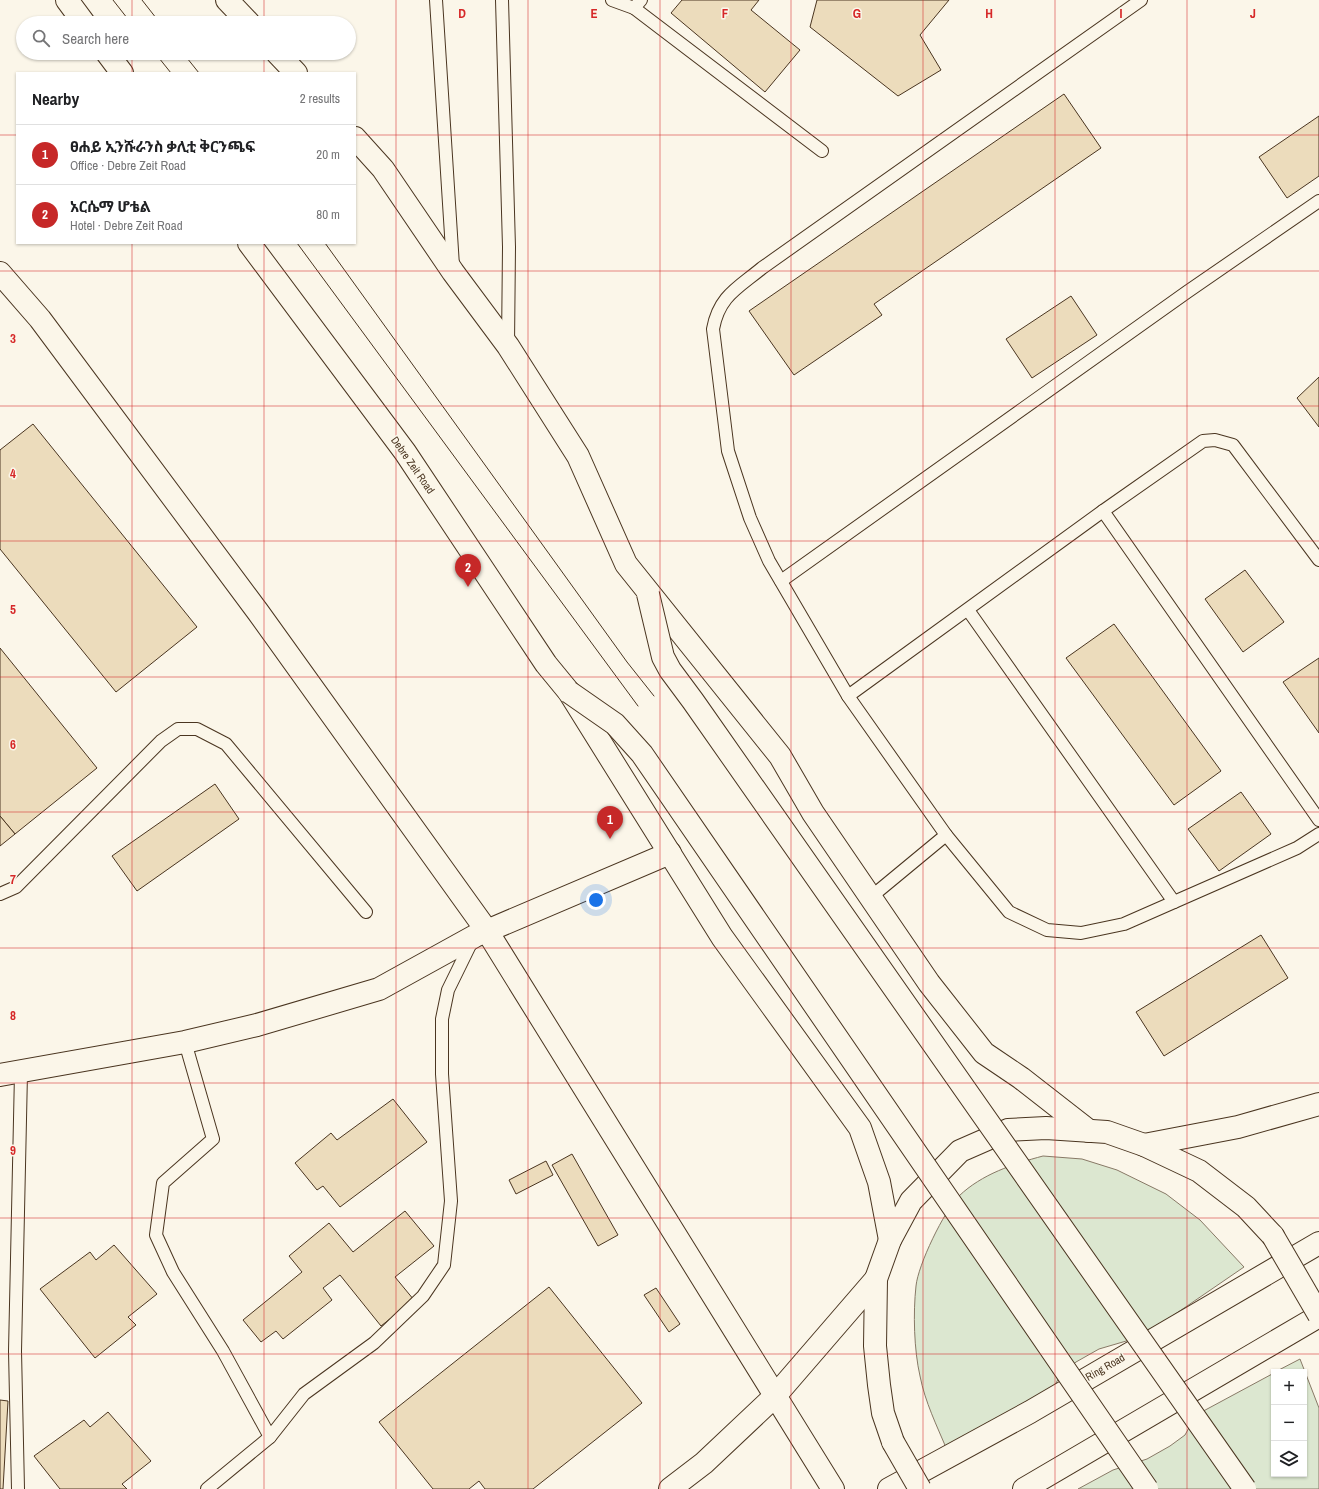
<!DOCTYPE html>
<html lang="en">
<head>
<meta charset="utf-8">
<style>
	:root { --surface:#fff; --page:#f2f2f2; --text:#202124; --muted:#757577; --line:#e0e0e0; --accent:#c62828 }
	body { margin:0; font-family:"Archivo Narrow","Noto Sans Ethiopic",sans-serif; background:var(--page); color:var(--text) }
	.controls { position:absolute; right:12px; bottom:12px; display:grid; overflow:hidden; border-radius:0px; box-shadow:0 1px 3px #0004 }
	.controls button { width:36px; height:36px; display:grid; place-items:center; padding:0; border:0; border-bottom:1px solid var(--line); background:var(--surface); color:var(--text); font:20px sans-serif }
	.you { position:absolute; left:596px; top:900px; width:14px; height:14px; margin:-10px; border:3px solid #fff; border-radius:50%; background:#1a73e8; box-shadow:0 0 0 6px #1a73e833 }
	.badge { display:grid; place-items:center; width:26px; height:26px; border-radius:50%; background:var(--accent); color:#fff; font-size:13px; font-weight:700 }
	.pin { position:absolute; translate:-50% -33px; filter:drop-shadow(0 1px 2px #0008) }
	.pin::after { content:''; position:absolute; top:21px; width:14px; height:12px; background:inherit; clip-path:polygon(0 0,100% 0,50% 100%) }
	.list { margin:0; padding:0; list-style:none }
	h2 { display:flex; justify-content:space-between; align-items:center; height:52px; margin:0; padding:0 16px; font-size:17px }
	h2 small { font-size:13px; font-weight:400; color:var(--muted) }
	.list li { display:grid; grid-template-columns:26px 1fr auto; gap:12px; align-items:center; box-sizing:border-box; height:60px; padding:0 16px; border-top:1px solid var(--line) }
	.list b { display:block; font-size:15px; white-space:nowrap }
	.list p { margin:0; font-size:13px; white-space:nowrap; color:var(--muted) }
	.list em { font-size:13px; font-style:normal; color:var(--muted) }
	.icon { flex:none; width:22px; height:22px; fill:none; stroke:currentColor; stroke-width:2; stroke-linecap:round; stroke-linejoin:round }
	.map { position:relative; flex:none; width:1319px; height:1489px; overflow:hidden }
	.search { position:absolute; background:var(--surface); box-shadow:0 1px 3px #0004; left:16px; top:16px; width:340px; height:44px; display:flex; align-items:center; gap:10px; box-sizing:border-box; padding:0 14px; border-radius:22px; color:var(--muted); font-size:15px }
	.panel { position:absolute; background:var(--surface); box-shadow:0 1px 3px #0004; left:16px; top:72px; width:340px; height:172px; border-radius:0px }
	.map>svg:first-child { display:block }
</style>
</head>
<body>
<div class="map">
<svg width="1319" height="1489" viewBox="0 0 1319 1489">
	<rect width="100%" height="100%" fill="#fbf6e9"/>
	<!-- green -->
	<g fill="#dce7d0" stroke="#887966">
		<path d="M1043 1156 1082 1159 1117 1170 1166 1194 1200 1220 1244 1267 1171 1317 1133 1339 1099 1349 1076 1362 1061 1374 1050 1394 947 1450C937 1426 925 1402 920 1376 914 1350 913 1313 916 1286 918 1265 944 1211 959 1196 982 1174 1013 1164 1043 1156Z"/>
		<path d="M1300 1359 1319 1408V1489H1078L1113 1470 1147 1459 1170 1446 1185 1435 1196 1415 1274 1373V1474H1304V1372H1275Z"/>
	</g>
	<!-- building -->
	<g fill="#ecdcbc" stroke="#4a3520">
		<path d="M682 0H759L751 10 800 50 765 92 671 13Z"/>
		<path d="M817 0H949L920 35 941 70 898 96 810 27Z"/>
		<path d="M1064 94 1101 148 874 304 882 315 794 375 749 311Z"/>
		<path d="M1319 116V176L1287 198 1259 157Z"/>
		<path d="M1071 296 1097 335 1032 378 1006 339Z"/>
		<path d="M1319 377V427L1297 398Z"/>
		<path d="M33 424 197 627 116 692 0 549V450Z"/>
		<path d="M1245 570 1284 622 1243 652 1205 599Z"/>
		<path d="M1114 624 1221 771 1174 805 1066 658Z"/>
		<path d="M0 648 97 768 15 834 0 816Z"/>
		<path d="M1319 658V733L1283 682Z"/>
		<path d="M215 784 239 819 137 891 112 856Z"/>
		<path d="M1241 792 1271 834 1219 871 1188 829Z"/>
		<path d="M0 816 15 834 0 846Z"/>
		<path d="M1261 935 1288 978 1164 1056 1136 1012Z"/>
		<path d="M393 1099 427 1142 340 1207 323 1186 317 1190 295 1163 331 1133 337 1140Z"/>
		<path d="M572 1154 618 1235 598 1246 552 1165Z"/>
		<path d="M546 1161 553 1175 516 1194 509 1180Z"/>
		<path d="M405 1211 434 1246 395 1277 414 1300 381 1326 340 1275 323 1288 332 1300 283 1339 276 1331 261 1342 243 1320 302 1272 289 1256 329 1223 353 1252Z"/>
		<path d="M114 1245 157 1294 128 1317 136 1325 95 1358 40 1289 90 1252 96 1260Z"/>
		<path d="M549 1287 642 1403 533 1489H485L479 1481 469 1489H433L379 1422Z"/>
		<path d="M656 1288 680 1324 669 1332 644 1295Z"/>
		<path d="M0 1400 8 1401 3 1489H0Z"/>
		<path d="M108 1412 151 1461 122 1484 127 1489H60L34 1456 84 1420 90 1427Z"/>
	</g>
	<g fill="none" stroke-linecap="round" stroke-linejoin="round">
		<defs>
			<g id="service">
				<path d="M436 0 453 266"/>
				<path d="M502 0 509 247 508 345"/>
				<path d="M612 0 634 8 641 0"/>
				<path d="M634 8 822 151"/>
				<path d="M1103 511 1319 820"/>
				<path d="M781 581 1187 292 1319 201"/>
				<path d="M968 610 1174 902"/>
				<path d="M848 696 1103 511 1203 441 1215 440 1233 445 1319 560"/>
				<path d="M946 835 1009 912 1047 930 1081 933 1124 924 1297 848 1319 834"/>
				<path d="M0 894 16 887 161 741 178 729H197L226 744 366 912"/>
				<path d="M871 897 946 835 848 696 769 561 750 518 728 451 713 329C719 296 738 288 762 268L1141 0"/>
				<path d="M185 1042 213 1139 163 1183 156 1235 173 1272 223 1351 270 1437"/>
				<path d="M18 1489 15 1351 21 1073"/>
				<path d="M207 1489 270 1437 304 1394 374 1343 423 1296 444 1265 451 1201 442 1074V1019L448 990 473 939"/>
			</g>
			<g id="minor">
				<path d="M0 273 40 319 258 612 487 931 833 1489"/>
				<path d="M0 1075 185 1042 257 1025 379 989 475 936 670 853"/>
			</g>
			<g id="primary">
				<path d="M67 0 84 23"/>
				<path d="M227 0 249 23"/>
				<path d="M107 53 122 73"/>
				<path d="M277 53 296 73"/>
				<path d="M355 138 383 169 453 272 508 346 578 456 626 564 780 756 813 813 929 983 984 1053 1021 1078 1089 1131"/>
				<path d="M249 243 405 452 546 664 569 692 722 937 860 1128 879 1182 890 1240"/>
				<path d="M893 1442 883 1413 879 1385 875 1346 876 1279 890 1240 911 1201 960 1151 1008 1130 1046 1128 1107 1132 1144 1145 1199 1171 1246 1207 1273 1236"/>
			</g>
			<g id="trunk">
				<path d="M1144 1145 1238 1127 1319 1104"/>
				<path d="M670 1489 704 1463 775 1396 876 1279"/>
				<path d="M889 1489 1030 1412 1319 1243"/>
				<path d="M1024 1489 1319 1316"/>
			</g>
		</defs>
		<!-- service casing -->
		<use href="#service" stroke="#4a3520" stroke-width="14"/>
		<!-- minor casing -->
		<use href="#minor" stroke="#4a3520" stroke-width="24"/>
		<!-- primary casing -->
		<use href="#primary" stroke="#4a3520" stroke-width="24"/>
		<!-- trunk casing -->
		<use href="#trunk" stroke="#4a3520" stroke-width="24"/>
		<!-- service -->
		<use href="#service" stroke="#fbf6e9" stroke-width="12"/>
		<!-- minor -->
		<use href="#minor" stroke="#fbf6e9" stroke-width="22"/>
		<!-- primary -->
		<use href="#primary" stroke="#fbf6e9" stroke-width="22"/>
		<!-- trunk -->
		<use href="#trunk" stroke="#fbf6e9" stroke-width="22"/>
		<!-- tram -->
		<g stroke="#4a3520" stroke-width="1">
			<path d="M113 0 131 23"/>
			<path d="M142 0 160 23"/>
			<path d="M155 53 171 73"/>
			<path d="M183 53 199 73"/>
			<path d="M297 243 638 706"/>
			<path d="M325 243 627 662 654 696"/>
		</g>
		<defs>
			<g id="primary-bridge">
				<path d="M648 594 663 657 670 670 693 701 1245 1489"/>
				<path d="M569 692 615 724 642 754 1147 1489"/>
				<path d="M1273 1236 1319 1315"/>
				<path d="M893 1442 920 1489"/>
			</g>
		</defs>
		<!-- primary-bridge casing -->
		<use href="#primary-bridge" stroke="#4a3520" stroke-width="24" stroke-linecap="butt"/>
		<!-- primary-bridge -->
		<use href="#primary-bridge" stroke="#fbf6e9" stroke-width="22"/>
	</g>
	<!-- grid -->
	<path fill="none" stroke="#d62828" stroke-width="1" stroke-opacity="0.55" d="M132 0V23M264 0V23M396 0V1489M528 0V1489M660 0V1489M791 0V1489M923 0V1489M1055 0V1489M1187 0V1489M132 53V73M264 53V73M0 135H17M355 135H1319M132 243V1489M264 243V1489M0 271H1319M0 406H1319M0 541H1319M0 677H1319M0 812H1319M0 948H1319M0 1083H1319M0 1218H1319M0 1354H1319"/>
	<g text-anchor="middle" stroke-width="3" stroke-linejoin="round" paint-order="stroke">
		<!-- street labels -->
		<g font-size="11" fill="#4a3520" stroke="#fbf6e9">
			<text transform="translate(413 465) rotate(55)" y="4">Debre Zeit Road</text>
			<text transform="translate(1105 1367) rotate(-30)" y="4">Ring Road</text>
		</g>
	</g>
	<g font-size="13" text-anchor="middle" font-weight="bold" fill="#d62828" stroke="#fbf6e9" stroke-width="3" stroke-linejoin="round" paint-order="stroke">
		<text x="462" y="18">D</text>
		<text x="594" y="18">E</text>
		<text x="725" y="18">F</text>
		<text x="857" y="18">G</text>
		<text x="989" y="18">H</text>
		<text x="1121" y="18">I</text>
		<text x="1253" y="18">J</text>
		<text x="13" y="343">3</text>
		<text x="13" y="478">4</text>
		<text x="13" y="614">5</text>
		<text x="13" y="749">6</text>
		<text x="13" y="884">7</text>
		<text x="13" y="1020">8</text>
		<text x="13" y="1155">9</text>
	</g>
</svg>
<div class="controls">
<button>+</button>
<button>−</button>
<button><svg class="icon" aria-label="layers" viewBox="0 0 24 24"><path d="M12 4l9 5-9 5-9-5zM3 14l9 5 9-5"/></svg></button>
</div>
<div class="you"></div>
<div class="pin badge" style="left:610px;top:839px">1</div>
<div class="pin badge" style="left:468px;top:587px">2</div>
<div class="search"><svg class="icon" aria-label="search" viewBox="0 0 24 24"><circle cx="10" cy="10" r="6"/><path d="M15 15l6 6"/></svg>Search here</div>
<section class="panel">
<h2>Nearby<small>2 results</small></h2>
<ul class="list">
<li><span class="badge">1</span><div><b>ፀሐይ ኢንሹራንስ ቃሊቲ ቅርንጫፍ</b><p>Office · Debre Zeit Road</p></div><em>20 m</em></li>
<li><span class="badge">2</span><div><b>አርሴማ ሆቴል</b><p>Hotel · Debre Zeit Road</p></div><em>80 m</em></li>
</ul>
</section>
</div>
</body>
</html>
